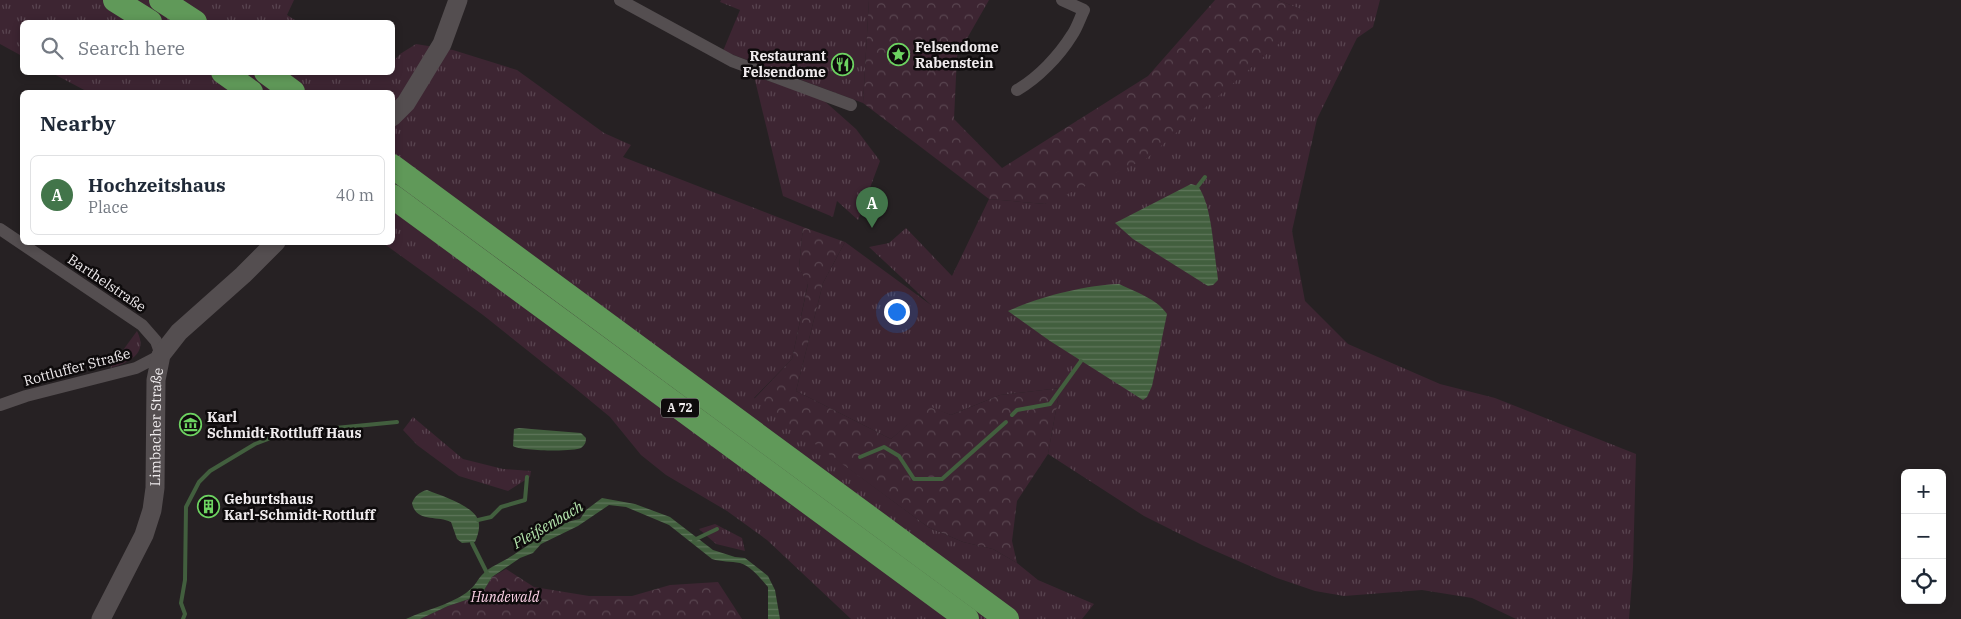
<!DOCTYPE html>
<html lang="en">
<head>
<meta charset="utf-8">
<style>
	:root { --surface:#fff; --page:#f6f6f7; --text:#1f2937; --muted:#747a83; --line:#e0e1e3; --accent:#42754a }
	body { margin:0; font-family:"IBM Plex Serif",serif; background:var(--page); color:var(--text) }
	.controls { position:absolute; right:15px; bottom:15px; display:grid; overflow:hidden; border-radius:8px; box-shadow:0 2px 8px #0003 }
	.controls button { width:45px; height:45px; display:grid; place-items:center; padding:0; border:0; border-bottom:1px solid var(--line); background:var(--surface); color:var(--text); font:25px sans-serif }
	.you { position:absolute; left:896px; top:311px; width:18px; height:18px; margin:-12px; border:4px solid #fff; border-radius:50%; background:#1a73e8; box-shadow:0 0 0 8px #1a73e833 }
	.badge { display:grid; place-items:center; width:32px; height:32px; border-radius:50%; background:var(--accent); color:#fff; font-size:16px; font-weight:700 }
	.pin { position:absolute; translate:-50% -41px; filter:drop-shadow(0 1px 2px #0008) }
	.pin::after { content:''; position:absolute; top:26px; width:18px; height:15px; background:inherit; clip-path:polygon(0 0,100% 0,50% 100%) }
	.list { margin:0; padding:0; list-style:none }
	h2 { display:flex; justify-content:space-between; align-items:center; height:65px; margin:0; padding:0 20px; font-size:21px }
	h2 small { font-size:16px; font-weight:400; color:var(--muted) }
	.list li { display:grid; grid-template-columns:32px 1fr auto; gap:15px; align-items:center; box-sizing:border-box; height:80px; margin:0 10px 10px; padding:0 10px; border:1px solid var(--line); border-radius:8px }
	.list b { display:block; font-size:19px; white-space:nowrap }
	.list p { margin:0; font-size:16px; white-space:nowrap; color:var(--muted) }
	.list em { font-size:16px; font-style:normal; color:var(--muted) }
	.icon { flex:none; width:28px; height:28px; fill:none; stroke:currentColor; stroke-width:2; stroke-linecap:round; stroke-linejoin:round }
	.map { position:relative; flex:none; width:1961px; height:619px; overflow:hidden }
	.search { position:absolute; background:var(--surface); box-shadow:0 2px 8px #0003; left:20px; top:20px; width:375px; height:55px; display:flex; align-items:center; gap:12px; box-sizing:border-box; padding:0 18px; border-radius:8px; color:var(--muted); font-size:19px }
	.panel { position:absolute; background:var(--surface); box-shadow:0 2px 8px #0003; left:20px; top:90px; width:375px; height:155px; border-radius:8px }
	.map>svg:first-child { display:block }
</style>
</head>
<body>
<div class="map">
<svg width="1961" height="619" viewBox="0 0 1961 619">
	<defs>
		<pattern id="grass-tufts" width="24" height="20" patternUnits="userSpaceOnUse" patternTransform="scale(1.25)"><rect width="24" height="20" fill="#3d2532"/><path d="M3 7l-1-3M5 7V3M7 7l1-3M15 17l-1-3M17 17v-4M19 17l1-3" fill="none" stroke="#594550"/></pattern>
		<pattern id="forest-crowns" width="20" height="18" patternUnits="userSpaceOnUse" patternTransform="scale(1.25)"><rect width="20" height="18" fill="#3d2532"/><path d="M2 6a3 3 0 1 1 6 0M12 15a3 3 0 1 1 6 0" fill="none" stroke="#594550"/></pattern>
		<pattern id="water-rules" width="6" height="5" patternUnits="userSpaceOnUse" patternTransform="scale(1.25)"><rect width="6" height="5" fill="#425f3e"/><path d="M0 2.5h6" fill="none" stroke="#5e765a"/></pattern>
	</defs>
	<rect width="100%" height="100%" fill="#262123"/>
	<!-- grass -->
	<g fill="url(#grass-tufts)">
		<path d="M0 0H294L287 15 298 22H22V56L0 44Z"/>
		<path d="M721 0H869L863 103 723 51 740 10 720 2Z"/>
		<path d="M1278 0H1380L1373 27 1357 38 1317 119 1292 231 1305 301 1348 344 1440 384 1495 398 1636 454 1633 567 1629 619H1516L1472 598 1422 590 1344 596 1315 591 1277 578 1204 546 1144 516 1048 454 1060 388 1000 395 951 415 929 407 891 439 796 391 823 283 845 242 931 305 869 247 889 243 906 228 952 276 989 199 1045 204 1312 14Z"/>
		<path d="M416 44 453 50 517 70 604 133 631 145 623 157 803 227 799 268 808 283 792 359 754 398 928 527 963 542 993 549 1017 563 1038 580 1094 604 1082 619H851L767 540 727 511 666 475 641 455 610 417 581 393 483 315 383 243 392 242V92H88L52 73 392 72 393 62 400 54Z"/>
		<path d="M754 76 821 98 856 129 880 161 858 220 837 201 833 217 783 196Z"/>
		<path d="M137 331C149 354 128 363 110 368Z"/>
		<path d="M413 417 463 459 503 469 531 471 530 477 508 491 459 476 417 445 403 430Z"/>
		<path d="M715 524 742 538 745 551 716 544 699 529Z"/>
	</g>
	<!-- forest -->
	<g fill="url(#forest-crowns)">
		<path d="M869 0H989L957 56 954 119 1002 168 1148 76 1215 0H1278L1313 14 1146 159 1045 204 989 199 863 103Z"/>
		<path d="M803 227 845 242 823 283 796 391 891 439 929 406 951 415 1000 395 1060 388 1048 454 1017 501 1012 541 1017 563 993 549 963 542 928 527 754 399 792 359 808 284 799 268Z"/>
		<path d="M506 569 534 587 589 596H632L670 585 718 582 742 619H420L448 606 481 595 492 577Z"/>
	</g>
	<!-- water -->
	<g fill="url(#water-rules)">
		<path d="M1191 184 1198 186C1212 206 1213 246 1217 271L1218 280 1213 285 1208 286 1133 239 1115 223Z"/>
		<path d="M1119 284C1136 292 1157 299 1167 314L1152 386 1147 397 1143 400 1050 341 1008 311C1038 297 1086 285 1119 284Z"/>
		<path d="M519 428 581 433 586 438C586 442 585 445 581 448 574 452 519 451 513 446L514 429Z"/>
		<path d="M427 490C442 496 466 503 476 516 482 524 478 535 475 542L462 543 457 539 451 522C437 515 416 523 412 503 415 496 419 492 427 490Z"/>
		<path d="M602 498 635 504 670 517 713 550 735 557 745 558 768 576 775 590 780 619H768V587C761 579 751 566 740 563 731 561 721 562 712 559L669 525 626 507 609 505 578 526 541 544 533 553 520 558 492 577 481 595 448 606 420 619H406C425 610 449 605 466 593 477 585 477 579 484 573 488 568 504 561 510 557 532 544 554 523 580 519L586 510Z"/>
	</g>
	<g fill="none" stroke-linecap="round" stroke-linejoin="round">
		<!-- stream -->
		<g stroke="#425f3e" stroke-width="4">
			<path d="M1198 186 1205 177"/>
			<path d="M1012 415 1017 410 1050 404 1081 361"/>
			<path d="M860 457 884 447 899 456 914 479H942L1006 422"/>
			<path d="M478 520 491 517 501 507 525 500 527 477"/>
			<path d="M694 540 717 529"/>
			<path d="M472 543 488 575"/>
			<path d="M183 619 185 614 181 603 185 580 186 507 199 482 210 471 255 444 284 433 397 422"/>
		</g>
		<!-- street -->
		<g stroke="#544e50" stroke-width="12">
			<path d="M620 0 732 61 851 105"/>
			<path d="M1017 90C1038 78 1059 56 1072 35 1077 28 1080 18 1084 10L1062 0"/>
			<path d="M0 229 142 325 156 341 161 355 136 368 26 396 0 405"/>
		</g>
		<!-- secondary -->
		<g stroke="#544e50" stroke-width="19">
			<path d="M392 117 406 103 442 44 458 0"/>
			<path id="s1" d="M101 619 144 535 152 510 155 488 156 380 161 355 179 332 243 275 276 242"/>
		</g>
		<!-- highway -->
		<g stroke="#609959" stroke-width="24">
			<path d="M115 0 150 22"/>
			<path d="M161 0 195 22"/>
			<path d="M223 72 251 92"/>
			<path d="M266 72 293 92"/>
			<path d="M392 166 1007 619"/>
			<path d="M392 196 967 619"/>
		</g>
	</g>
	<!-- icons -->
	<defs>
		<symbol id="sight-ring" viewBox="-11 -11 22 22"><circle r="9.5" fill="#0e0b0c" stroke="#6dd361" stroke-width="1.5"/><path d="M0-6L1.8-2.2L6-1.7L2.9 1.2L3.7 5.4L0 3.3L-3.7 5.4L-2.9 1.2L-6-1.7L-1.8-2.2Z" fill="#6dd361"/></symbol>
		<symbol id="restaurant-ring" viewBox="-11 -11 22 22"><circle r="9.5" fill="#0e0b0c" stroke="#6dd361" stroke-width="1.5"/><path d="M-5-6h1v4h1v-4h1v4h1v-4h1v5L-1.5 .5V6h-2V.5L-5-1ZM5-6V6H3V1.5H1.5Q1.5-4 5-6Z" fill="#6dd361"/></symbol>
		<symbol id="museum-ring" viewBox="-11 -11 22 22"><circle r="9.5" fill="#0e0b0c" stroke="#6dd361" stroke-width="1.5"/><path d="M0-6L6-3V-2H-6V-3ZM-5-1h2V3h-2ZM-1-1h2V3h-2ZM3-1h2V3H3ZM-6 4H6V6H-6Z" fill="#6dd361"/></symbol>
		<symbol id="building-ring" viewBox="-11 -11 22 22"><circle r="9.5" fill="#0e0b0c" stroke="#6dd361" stroke-width="1.5"/><path d="M-4-6H4V6H1V3H-1V6H-4ZM-2.5-4.3h1.7v1.8h-1.7ZM.8-4.3h1.7v1.8H.8ZM-2.5-1h1.7V.8h-1.7ZM.8-1h1.7V.8H.8Z" fill="#6dd361"/></symbol>
	</defs>
	<g fill-rule="evenodd">
		<use href="#sight-ring" x="886" y="42" width="25" height="25"/>
		<use href="#restaurant-ring" x="830" y="52" width="25" height="25"/>
		<use href="#museum-ring" x="178" y="412" width="25" height="25"/>
		<use href="#building-ring" x="196" y="494" width="25" height="25"/>
	</g>
	<g text-anchor="middle" stroke-width="5" stroke-linejoin="round" paint-order="stroke">
		<!-- shield labels -->
		<rect fill="#0e0b0c" stroke="#aca8aa" stroke-width="1" x="661" y="398.5" width="38" height="19" rx="4"/>
		<g font-size="12" font-weight="bold" fill="#efebed">
			<text x="680" y="412">A 72</text>
		</g>
		<!-- poi labels -->
		<g font-size="14" font-weight="bold" fill="#efebed" stroke="#0e0b0c" text-anchor="start">
			<text x="915" y="52">Felsendome<tspan x="915" dy="16">Rabenstein</tspan></text>
			<text x="826" y="61" text-anchor="end">Restaurant<tspan x="826" dy="16">Felsendome</tspan></text>
			<text x="207" y="422">Karl<tspan x="207" dy="16">Schmidt-Rottluff Haus</tspan></text>
			<text x="224" y="504">Geburtshaus<tspan x="224" dy="16">Karl-Schmidt-Rottluff</tspan></text>
		</g>
		<!-- street labels -->
		<g font-size="14" fill="#efebed" stroke="#0e0b0c">
			<text transform="translate(107 283) rotate(34)" y="5">Barthelstraße</text>
			<text transform="translate(77 367) rotate(-15)" y="5">Rottluffer Straße</text>
			<text dy="5" stroke="none"><textPath href="#s1" startOffset="204">Limbacher Straße</textPath></text>
		</g>
		<!-- park labels -->
		<g font-size="14" font-style="italic" fill="#fcd1e6" stroke="#0e0b0c">
			<text x="505" y="602">Hundewald</text>
		</g>
		<!-- water labels -->
		<g font-size="15" font-style="italic" fill="#b6e8af" stroke="#0e0b0c">
			<text transform="translate(548 525) rotate(-30)" y="5">Pleißenbach</text>
		</g>
	</g>
</svg>
<div class="controls">
<button>+</button>
<button>−</button>
<button><svg class="icon" aria-label="locate" viewBox="0 0 24 24"><circle cx="12" cy="12" r="6"/><path d="M12 2v4M12 18v4M2 12h4M18 12h4"/></svg></button>
</div>
<div class="you"></div>
<div class="pin badge" style="left:872px;top:228px">A</div>
<div class="search"><svg class="icon" aria-label="search" viewBox="0 0 24 24"><circle cx="10" cy="10" r="6"/><path d="M15 15l6 6"/></svg>Search here</div>
<section class="panel">
<h2>Nearby<small></small></h2>
<ul class="list">
<li><span class="badge">A</span><div><b>Hochzeitshaus</b><p>Place</p></div><em>40 m</em></li>
</ul>
</section>
</div>
</body>
</html>
